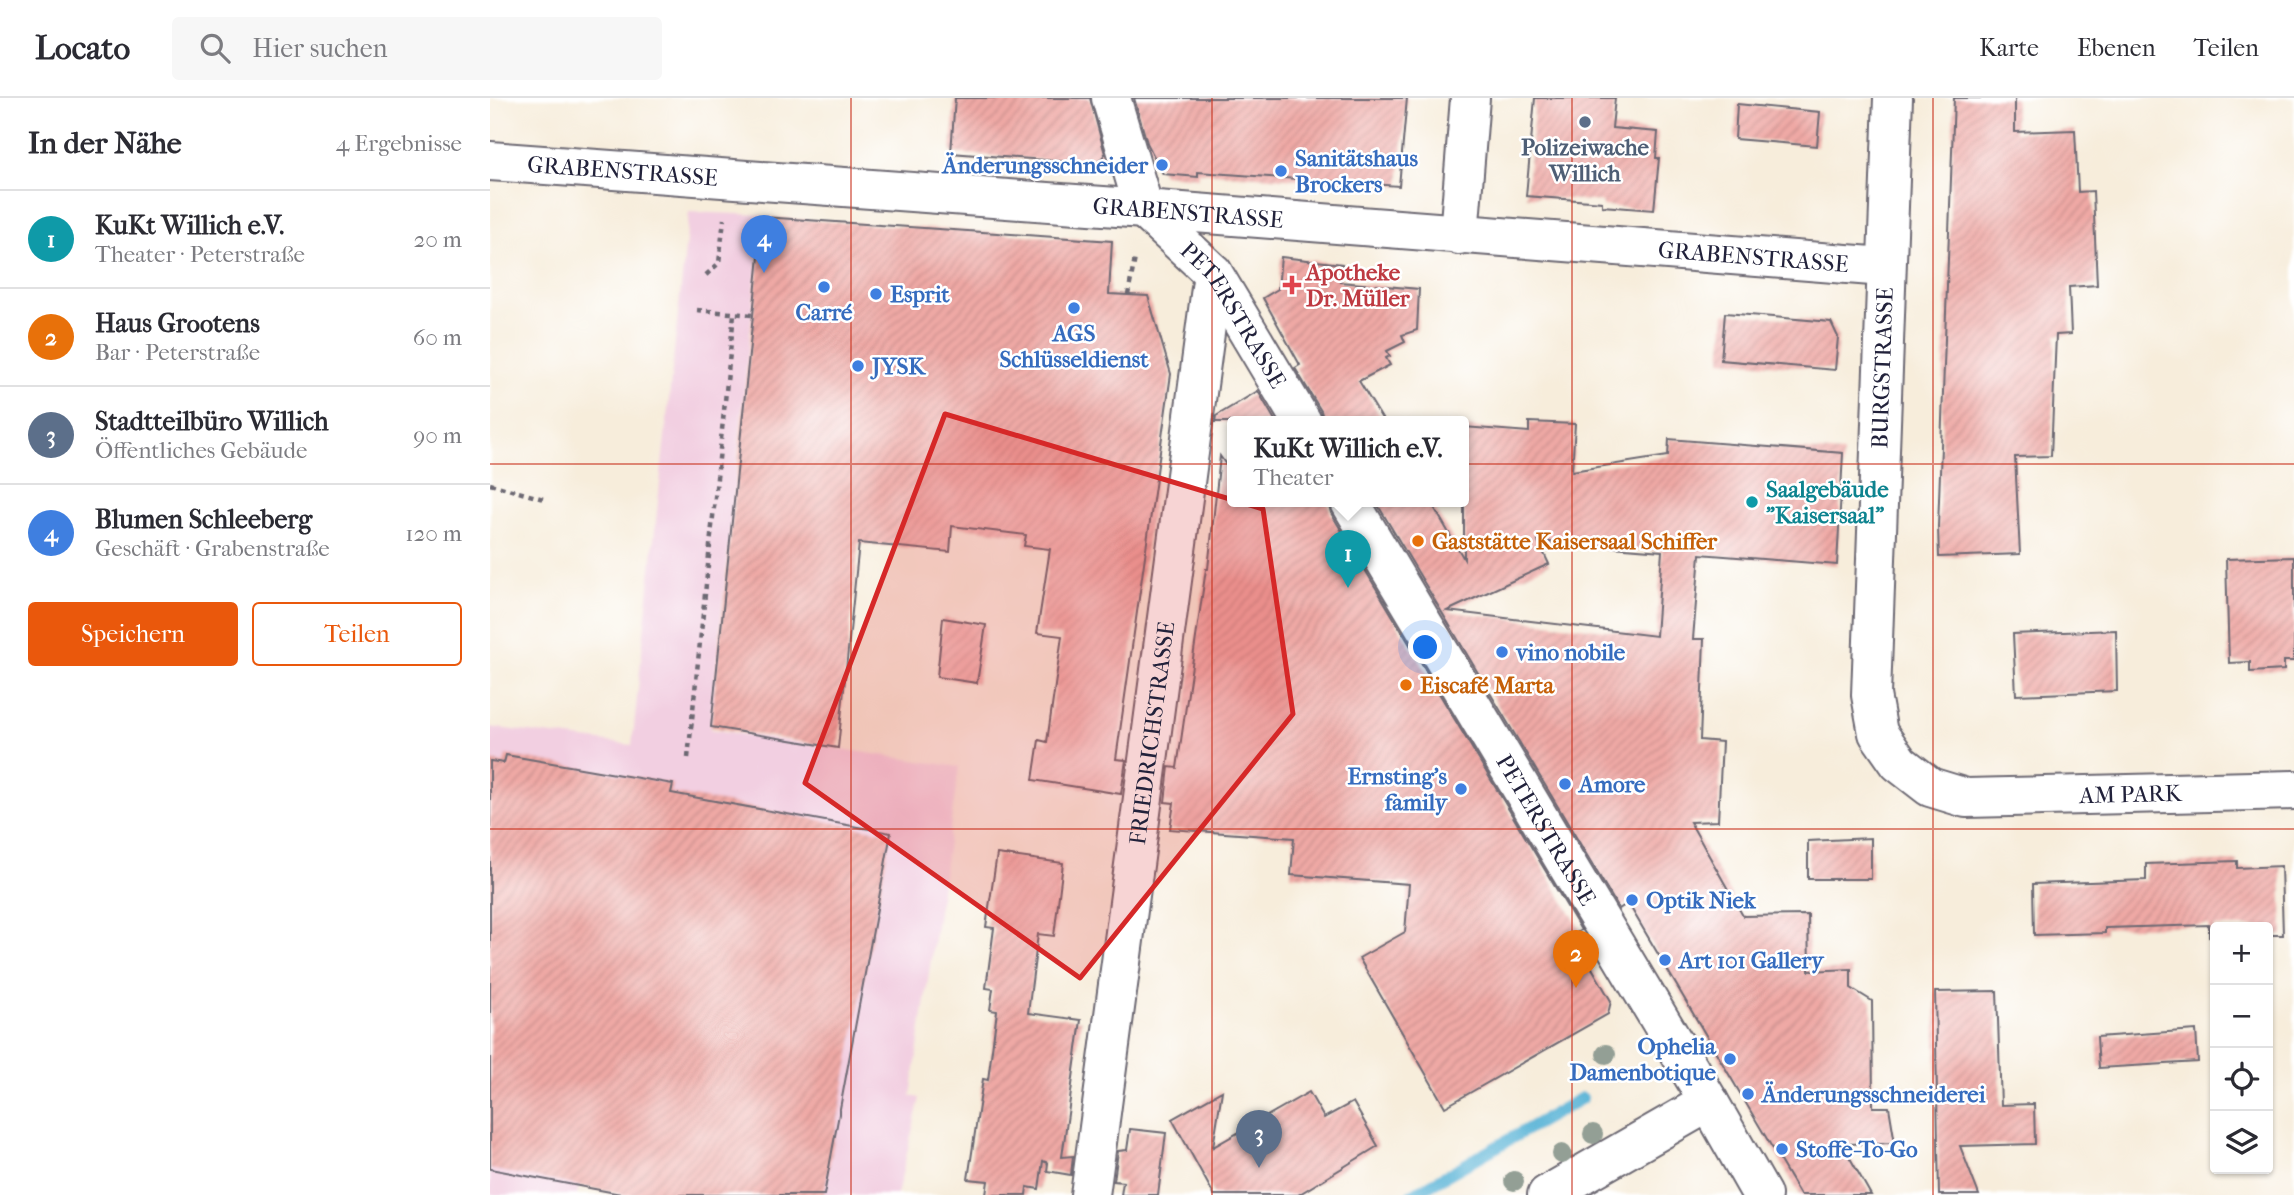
<!DOCTYPE html>
<html lang="de">
<head>
<meta charset="utf-8">
<style>
	:root { --surface:#fff; --page:#f7f7f7; --text:#2b2b33; --muted:#7c7c81; --line:#e1e1e2; --accent:#ea580c }
	body { margin:0; font-family:"IM FELL French Canon",serif; background:var(--page); color:var(--text) }
	.controls { position:absolute; right:21px; bottom:21px; display:grid; overflow:hidden; border-radius:7px; box-shadow:0 2px 5px #0004 }
	.controls button { width:63px; height:63px; display:grid; place-items:center; padding:0; border:0; border-bottom:2px solid var(--line); background:var(--surface); color:var(--text); font:35px sans-serif }
	.you { position:absolute; left:936px; top:550px; width:24px; height:24px; margin:-18px; border:5px solid #fff; border-radius:50%; background:#1a73e8; box-shadow:0 0 0 10px #1a73e833 }
	.badge { display:grid; place-items:center; width:46px; height:46px; border-radius:50%; background:var(--accent); color:#fff; font-size:23px; font-weight:700 }
	.pin { position:absolute; translate:-50% -58px; filter:drop-shadow(0 2px 4px #0008) }
	.pin::after { content:''; position:absolute; top:37px; width:24px; height:21px; background:inherit; clip-path:polygon(0 0,100% 0,50% 100%) }
	.popup { position:absolute; left:737px; top:318px; width:242px; height:91px; box-sizing:border-box; display:grid; place-content:center; border-radius:7px; background:var(--surface); filter:drop-shadow(0 2px 5px #0005); font-size:23px; white-space:nowrap; color:var(--muted) }
	.popup b { font-size:26px; color:var(--text) }
	.popup::after { content:''; position:absolute; left:50%; top:100%; margin-left:-14px; border:14px solid transparent; border-top-color:var(--surface) }
	.list { margin:0; padding:0; list-style:none }
	h2 { display:flex; justify-content:space-between; align-items:center; height:91px; margin:0; padding:0 28px; font-size:30px }
	h2 small { font-size:23px; font-weight:400; color:var(--muted) }
	.list li { display:grid; grid-template-columns:46px 1fr auto; gap:21px; align-items:center; box-sizing:border-box; height:98px; padding:0 28px; border-top:2px solid var(--line) }
	.list b { display:block; font-size:26px; white-space:nowrap }
	.list p { margin:0; font-size:23px; white-space:nowrap; color:var(--muted) }
	.list em { font-size:23px; font-style:normal; color:var(--muted) }
	.actions { display:flex; gap:14px; padding:21px 28px }
	.actions a { flex:1; padding:16px 0; border:2px solid var(--accent); border-radius:7px; text-align:center; font-size:24px; color:var(--accent) }
	.actions .main { background:var(--accent); color:#fff }
	.icon { flex:none; width:38px; height:38px; fill:none; stroke:currentColor; stroke-width:2; stroke-linecap:round; stroke-linejoin:round }
	.map { position:relative; flex:none; width:1804px; height:1097px; overflow:hidden }
	header { display:flex; align-items:center; gap:42px; box-sizing:border-box; height:98px; padding:0 35px; background:var(--surface); border-bottom:2px solid var(--line) }
	header strong { font-size:33px }
	nav { display:flex; gap:38px; margin-inline-start:auto; font-size:24px }
	.search { width:490px; height:63px; background:var(--page); display:flex; align-items:center; gap:18px; box-sizing:border-box; padding:0 24px; border-radius:7px; color:var(--muted); font-size:26px }
	main { display:flex }
	aside { flex:1; background:var(--surface) }
	.map>svg:first-child { display:block }
</style>
</head>
<body>
<header>
<strong>Locato</strong>
<div class="search"><svg class="icon" aria-label="search" viewBox="0 0 24 24"><circle cx="10" cy="10" r="6"/><path d="M15 15l6 6"/></svg>Hier suchen</div>
<nav><a>Karte</a><a>Ebenen</a><a>Teilen</a></nav>
</header>
<main>
<aside>
<h2>In der Nähe<small>4 Ergebnisse</small></h2>
<ul class="list">
<li><span class="badge" style="background:#0f9aa8">1</span><div><b>KuKt Willich e.V.</b><p>Theater · Peterstraße</p></div><em>20 m</em></li>
<li><span class="badge" style="background:#e8710a">2</span><div><b>Haus Grootens</b><p>Bar · Peterstraße</p></div><em>60 m</em></li>
<li><span class="badge" style="background:#5c6f8a">3</span><div><b>Stadtteilbüro Willich</b><p>Öffentliches Gebäude</p></div><em>90 m</em></li>
<li><span class="badge" style="background:#3f7fe0">4</span><div><b>Blumen Schleeberg</b><p>Geschäft · Grabenstraße</p></div><em>120 m</em></li>
</ul>
<div class="actions"><a class="main">Speichern</a><a>Teilen</a></div>
</aside>
<div class="map">
<svg width="1804" height="1097" viewBox="0 0 1804 1097">
	<defs>
		<pattern id="building-hatch" width="6" height="6" patternUnits="userSpaceOnUse" patternTransform="scale(1.75)"><rect width="6" height="6" fill="#efa9a5"/><path d="M-1 1l2-2M0 6l6-6M5 7l2-2" fill="none" stroke="#cd918f"/></pattern>
	</defs>
	<rect width="100%" height="100%" fill="#fff"/>
	<filter id="ink" filterUnits="userSpaceOnUse"><feTurbulence type="fractalNoise" baseFrequency=".0143" numOctaves="2"/><feDisplacementMap in="SourceGraphic" scale="14" xChannelSelector="R" yChannelSelector="G"/><feConvolveMatrix kernelMatrix="1 2 1 2 8 2 1 2 1" color-interpolation-filters="sRGB"/></filter>
	<filter id="wash" filterUnits="userSpaceOnUse"><feTurbulence type="fractalNoise" baseFrequency=".00686" numOctaves="4" result="noise"/><feDisplacementMap in="SourceGraphic" scale="28" xChannelSelector="R" yChannelSelector="G"/><feGaussianBlur stdDeviation="1.57" result="paint"/><feColorMatrix in="noise" values="0 0 0 0 0 0 0 0 0 0 0 0 0 0 0 0 0 1.4 0 .05"/><feComposite in="paint" operator="in"/></filter>
	<g filter="url(#wash)">
		<rect width="100%" height="100%" fill="#f7eddb"/>
		<!-- built -->
		<path fill="#f2cfe1" d="M199 114 272 117 220 631 469 669 421 998 430 1000 407 1097H135L89 1088 87 1097H0V629L142 647Z"/>
		<g fill="none" stroke-linecap="round" stroke-linejoin="round">
			<!-- stream -->
			<path stroke="#58b3d6" stroke-width="12" d="M922 1097 1092 1000"/>
		</g>
		<g id="blocks">
			<!-- building -->
			<g fill="url(#building-hatch)" fill-rule="evenodd">
				<path d="M465 0H600L615 56 607 66 461 55Z"/>
				<path d="M644 0H917L909 88 708 74V79L673 76 657 45Z"/>
				<path d="M1045 0H1125L1122 30 1168 34 1166 60H1169L1164 112 1112 108V104L1036 98Z"/>
				<path d="M1464 0H1525V34L1585 32 1588 94 1603 93 1607 187 1579 189 1581 236 1566 237 1561 358 1525 359 1530 456 1449 459 1448 429Z"/>
				<path d="M1247 6 1330 14 1327 48 1245 41Z"/>
				<path d="M273 119 622 143 619 196 658 198 681 276 626 661 636 662 631 696 543 682 549 642 557 644 572 538 547 535 560 451 534 448 536 437 462 428 460 454 369 445 348 650 221 629Z"/>
				<path d="M791 159 852 166 850 184 929 191 927 232 912 237 915 244 897 253 900 258 896 260 900 267 869 283 894 324H834L831 313 805 270 810 267 773 200 788 191Z"/>
				<path d="M1235 215 1341 224 1348 239 1345 272 1231 262Z"/>
				<path d="M768 293 786 324H725L726 318Z"/>
				<path d="M1039 324 1085 326 1082 373 1178 358 1179 341 1353 355 1347 467 1210 456 1203 541H1214L1210 642 1232 644 1228 723 1200 724 1253 818 1318 817 1319 873 1361 871V890L1382 903 1383 1009H1399L1405 1045 1352 1046 1381 1097H1310L1138 805 1129 811 886 404H941L974 461V329L1039 334ZM1048 443 1172 453 1166 538 957 513 1059 466Z"/>
				<path d="M730 358 743 377V404H838L841 415 1091 832 1083 837 1121 903 1118 916 955 1009 869 860 915 834 919 786 801 777 804 740 680 731 684 705 675 704 679 669 687 670 716 471H718Z"/>
				<path d="M1804 459V563H1794V572L1760 574V564L1739 565 1736 461Z"/>
				<path d="M453 520 496 527 487 585 447 579Z"/>
				<path d="M1626 532 1627 593 1526 597 1523 536Z"/>
				<path d="M16 657 183 686 181 695 401 735 334 1097H136L0 1071V663L14 665Z"/>
				<path d="M1381 740V781H1318V743Z"/>
				<path d="M507 756 573 765 564 838 548 836 538 915 591 922 572 1059 583 1058 581 1077 557 1073 558 1065 553 1063 549 1091 537 1089 536 1097H496L498 1083 478 1081 493 981 498 982 507 913 500 912 503 891 496 890 504 830 496 829Z"/>
				<path d="M1747 763V770L1791 768 1793 837H1778V829H1725V838L1719 839V827L1615 830V835L1544 837 1543 786 1656 782V766Z"/>
				<path d="M1507 893 1511 1007 1544 1006 1545 1046 1470 1048 1489 1097H1449L1445 894Z"/>
				<path d="M1706 932 1708 964 1609 970 1607 939Z"/>
				<path d="M732 993 723 1049 819 994 834 1020 863 1004 888 1048 808 1097H724L682 1021Z"/>
				<path d="M640 1031 676 1035 668 1097H631L633 1084 624 1083 628 1053 637 1052Z"/>
			</g>
		</g>
	</g>
	<g filter="url(#ink)">
		<use href="#blocks" fill-opacity="0" stroke="#6d6973" stroke-width="2"/>
		<g fill="none" stroke-linecap="round" stroke-linejoin="round">
			<defs>
				<g id="street">
					<path id="s1" d="M621 0 654 111 723 175 812 324"/>
					<path id="s2" d="M1403 0 1381 597 1388 635 1409 665 1440 689 1476 700 1804 692"/>
					<path id="s3" d="M0 63 654 111 1395 169"/>
					<path d="M969 137 980 0"/>
					<path id="s4" d="M860 404 1219 1004 1272 1097"/>
					<path id="s5" d="M600 1097 723 175"/>
					<path d="M1057 1097 1219 1004"/>
				</g>
			</defs>
			<!-- street casing -->
			<use href="#street" stroke="#6d6973" stroke-width="42"/>
			<!-- path -->
			<g stroke="#6d6973" stroke-width="4.5" stroke-dasharray="5 5" stroke-linecap="butt">
				<path d="M216 177 229 165 234 121"/>
				<path d="M638 197 645 160"/>
				<path d="M207 212 263 217"/>
				<path d="M0 386 57 402"/>
				<path d="M198 660 244 216"/>
			</g>
			<!-- street -->
			<use href="#street" stroke="#fff" stroke-width="38"/>
		</g>
		<!-- trees -->
		<g fill="#939f95">
			<circle cx="1116" cy="956" r="10"/>
			<circle cx="1103" cy="1036" r="10"/>
			<circle cx="1072" cy="1056" r="10"/>
			<circle cx="1024" cy="1083" r="10"/>
		</g>
	</g>
	<!-- marked area -->
	<path fill="#d62828" fill-opacity="0.2" stroke="#d62828" stroke-width="5" stroke-linejoin="round" d="M455 316 773 411 803 616 590 880 315 685Z"/>
	<!-- grid -->
	<path fill="none" stroke="#c8321e" stroke-width="2" stroke-opacity="0.55" d="M361 0V1097M722 0V1097M1082 0V1097M1443 0V1097M0 366H1804M0 731H1804"/>
	<!-- markers -->
	<circle fill="#5c6f8a" stroke="#fff" stroke-width="2.5" cx="1095" cy="24" r="7"/>
	<g fill="#3f7fe0" stroke="#fff" stroke-width="2.5">
		<circle cx="672" cy="67" r="7"/>
		<circle cx="791" cy="73" r="7"/>
		<circle cx="334" cy="189" r="7"/>
		<circle cx="386" cy="196" r="7"/>
		<circle cx="584" cy="210" r="7"/>
		<circle cx="368" cy="268" r="7"/>
		<circle cx="1012" cy="554" r="7"/>
		<circle cx="1075" cy="686" r="7"/>
		<circle cx="971" cy="691" r="7"/>
		<circle cx="1142" cy="802" r="7"/>
		<circle cx="1175" cy="862" r="7"/>
		<circle cx="1240" cy="961" r="7"/>
		<circle cx="1258" cy="996" r="7"/>
		<circle cx="1292" cy="1051" r="7"/>
	</g>
	<path fill="#e0444e" stroke="#fff" stroke-width="2.5" d="M798.5 176.5h7v7h7v7h-7v7h-7v-7h-7v-7h7z"/>
	<circle fill="#0f9aa8" stroke="#fff" stroke-width="2.5" cx="1262" cy="404" r="7"/>
	<g fill="#e8710a" stroke="#fff" stroke-width="2.5">
		<circle cx="928" cy="443" r="7"/>
		<circle cx="916" cy="587" r="7"/>
	</g>
	<g text-anchor="middle" stroke-width="5" stroke-linejoin="round" paint-order="stroke">
		<!-- service labels -->
		<g font-size="23" font-weight="bold" fill="#4e5e75" stroke="#fff">
			<text x="1095" y="57">Polizeiwache<tspan x="1095" dy="26">Willich</tspan></text>
		</g>
		<!-- shop labels -->
		<g font-size="23" font-weight="bold" fill="#366cbe" stroke="#fff" text-anchor="start">
			<text x="805" y="68">Sanitätshaus<tspan x="805" dy="26">Brockers</tspan></text>
			<text x="658" y="75" text-anchor="end">Änderungsschneider</text>
			<text x="400" y="204">Esprit</text>
			<text x="334" y="222" text-anchor="middle">Carré</text>
			<text x="584" y="243" text-anchor="middle">AGS<tspan x="584" dy="26">Schlüsseldienst</tspan></text>
			<text x="382" y="276">JYSK</text>
			<text x="1026" y="562">vino nobile</text>
			<text x="957" y="686" text-anchor="end">Ernsting's<tspan x="957" dy="26">family</tspan></text>
			<text x="1089" y="694">Amore</text>
			<text x="1156" y="810">Optik Niek</text>
			<text x="1189" y="870">Art 101 Gallery</text>
			<text x="1226" y="956" text-anchor="end">Ophelia<tspan x="1226" dy="26">Damenbotique</tspan></text>
			<text x="1272" y="1004">Änderungsschneiderei</text>
			<text x="1306" y="1059">Stoffe-To-Go</text>
		</g>
		<!-- street labels -->
		<g font-size="23" fill="#22223b" stroke="#fff">
			<text dy="8" stroke="none"><textPath href="#s3" startOffset="133">GRABENSTRASSE</textPath></text>
			<text dy="8" stroke="none"><textPath href="#s3" startOffset="700">GRABENSTRASSE</textPath></text>
			<text dy="8" stroke="none"><textPath href="#s3" startOffset="1267">GRABENSTRASSE</textPath></text>
			<text dy="8" stroke="none"><textPath href="#s1" startOffset="256">PETERSTRASSE</textPath></text>
			<text transform="translate(1392 270) rotate(-88)" y="8">BURGSTRASSE</text>
			<text dy="8" stroke="none"><textPath href="#s5" startOffset="466">FRIEDRICHSTRASSE</textPath></text>
			<text dy="8" stroke="none"><textPath href="#s2" startOffset="914">AM PARK</textPath></text>
			<text dy="8" stroke="none"><textPath href="#s4" startOffset="382">PETERSTRASSE</textPath></text>
		</g>
		<!-- health labels -->
		<g font-size="23" font-weight="bold" fill="#be3a42" stroke="#fff" text-anchor="start">
			<text x="816" y="182">Apotheke<tspan x="816" dy="26">Dr. Müller</tspan></text>
		</g>
		<!-- culture labels -->
		<g font-size="23" font-weight="bold" fill="#0d838f" stroke="#fff" text-anchor="start">
			<text x="1276" y="399">Saalgebäude<tspan x="1276" dy="26">"Kaisersaal"</tspan></text>
		</g>
		<!-- food labels -->
		<g font-size="23" font-weight="bold" fill="#c56008" stroke="#fff" text-anchor="start">
			<text x="942" y="451">Gaststätte Kaisersaal Schiffer</text>
			<text x="930" y="595">Eiscafé Marta</text>
		</g>
	</g>
</svg>
<div class="controls">
<button>+</button>
<button>−</button>
<button><svg class="icon" aria-label="locate" viewBox="0 0 24 24"><circle cx="12" cy="12" r="6"/><path d="M12 2v4M12 18v4M2 12h4M18 12h4"/></svg></button>
<button><svg class="icon" aria-label="layers" viewBox="0 0 24 24"><path d="M12 4l9 5-9 5-9-5zM3 14l9 5 9-5"/></svg></button>
</div>
<div class="you"></div>
<div class="pin badge" style="left:858px;top:490px;background:#0f9aa8">1</div>
<div class="popup"><b>KuKt Willich e.V.</b>Theater</div>
<div class="pin badge" style="left:1086px;top:890px;background:#e8710a">2</div>
<div class="pin badge" style="left:769px;top:1070px;background:#5c6f8a">3</div>
<div class="pin badge" style="left:274px;top:175px;background:#3f7fe0">4</div>
</div>
</main>
</body>
</html>
